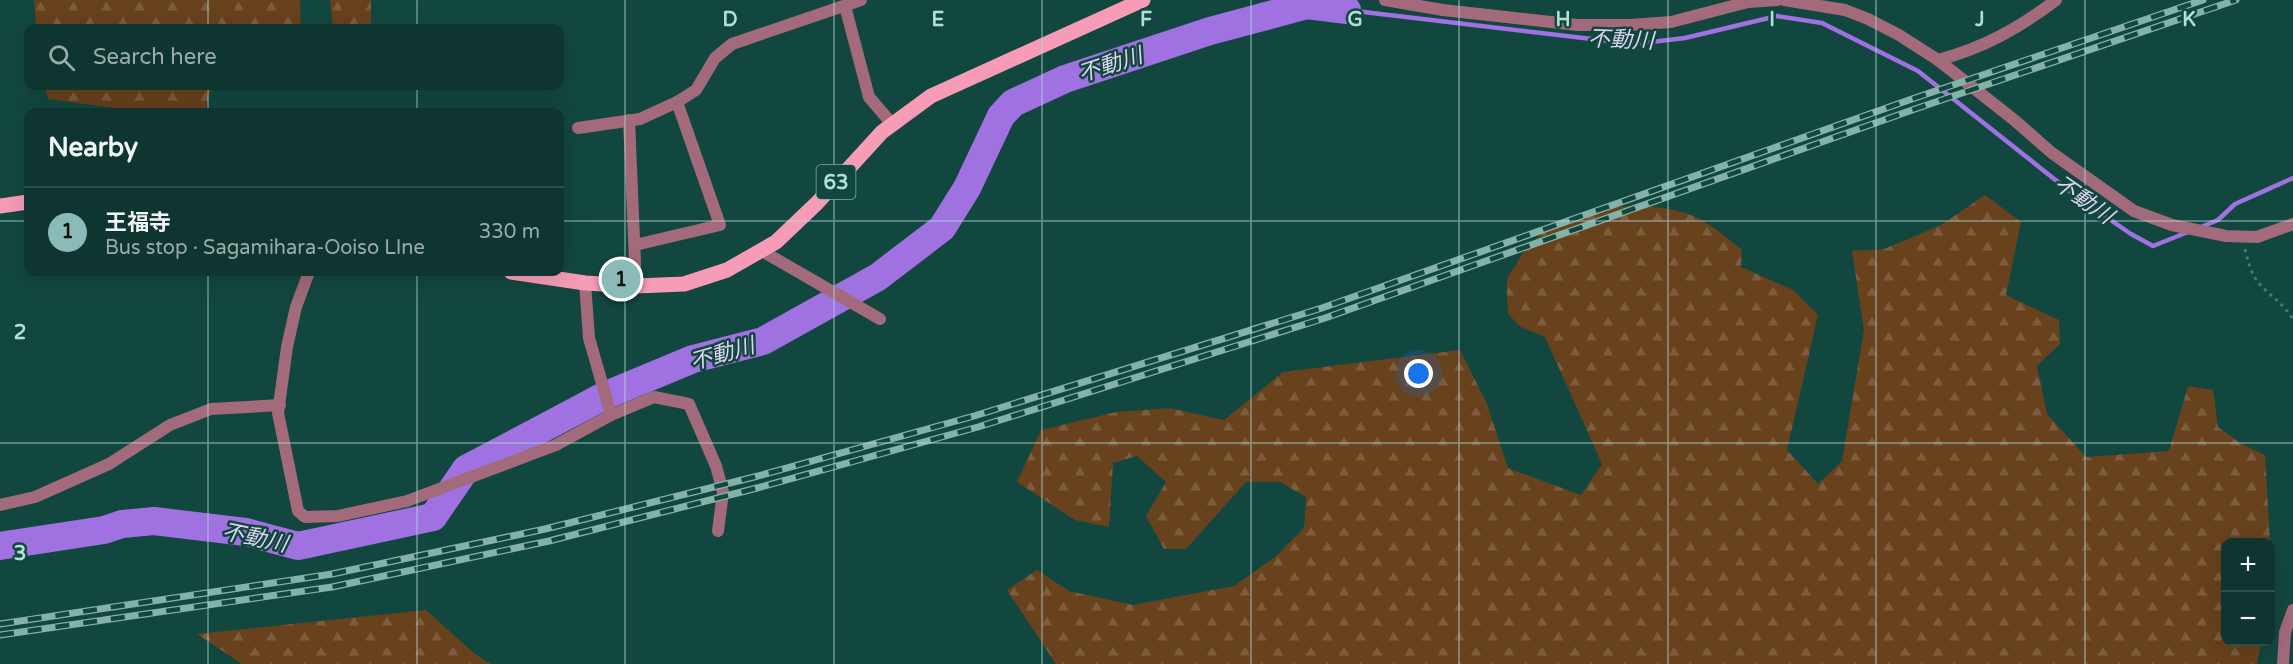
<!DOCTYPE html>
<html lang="en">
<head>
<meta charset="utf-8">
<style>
	:root { --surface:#0e352f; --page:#1c403b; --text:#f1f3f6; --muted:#9babaa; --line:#2e504b; --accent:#8bbbb9 }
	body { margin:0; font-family:"Varela Round","Noto Sans JP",sans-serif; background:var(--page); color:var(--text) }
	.controls { position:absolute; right:18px; bottom:18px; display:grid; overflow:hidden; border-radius:12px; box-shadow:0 6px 24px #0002 }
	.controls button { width:54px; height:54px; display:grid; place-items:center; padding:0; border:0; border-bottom:2px solid var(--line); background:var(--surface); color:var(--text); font:30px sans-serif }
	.you { position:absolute; left:1419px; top:374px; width:21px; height:21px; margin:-15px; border:4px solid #fff; border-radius:50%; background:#1a73e8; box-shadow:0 0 0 9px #1a73e833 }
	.badge { display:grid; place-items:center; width:39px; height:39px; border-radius:50%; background:var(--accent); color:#111; font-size:20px; font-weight:700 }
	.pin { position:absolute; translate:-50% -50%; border:3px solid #fff; box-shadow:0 2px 6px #0006 }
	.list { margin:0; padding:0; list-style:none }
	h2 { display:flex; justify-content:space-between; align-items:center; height:78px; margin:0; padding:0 24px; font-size:26px }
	h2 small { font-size:20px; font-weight:400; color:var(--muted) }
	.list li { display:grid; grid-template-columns:39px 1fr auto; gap:18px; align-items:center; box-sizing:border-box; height:90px; padding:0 24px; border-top:2px solid var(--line) }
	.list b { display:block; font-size:22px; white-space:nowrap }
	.list p { margin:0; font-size:20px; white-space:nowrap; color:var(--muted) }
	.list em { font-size:20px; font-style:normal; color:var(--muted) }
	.icon { flex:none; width:33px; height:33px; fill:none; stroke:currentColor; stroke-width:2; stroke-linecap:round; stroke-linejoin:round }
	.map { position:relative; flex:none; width:2293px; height:664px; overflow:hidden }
	.search { position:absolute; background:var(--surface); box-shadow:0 6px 24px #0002; left:24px; top:24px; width:540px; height:66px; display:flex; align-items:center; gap:15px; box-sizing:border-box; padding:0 21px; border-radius:12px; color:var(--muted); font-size:22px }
	.panel { position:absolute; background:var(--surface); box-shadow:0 6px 24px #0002; left:24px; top:108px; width:540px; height:168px; border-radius:12px }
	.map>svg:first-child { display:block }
</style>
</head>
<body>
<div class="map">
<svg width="2293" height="664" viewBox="0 0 2293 664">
	<defs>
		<pattern id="forest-firs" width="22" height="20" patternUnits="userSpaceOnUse" patternTransform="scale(1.5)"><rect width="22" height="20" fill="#68411d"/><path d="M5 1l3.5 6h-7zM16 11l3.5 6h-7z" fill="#7b5c3d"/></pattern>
	</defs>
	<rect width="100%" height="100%" fill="#12473f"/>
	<!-- forest -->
	<g fill="url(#forest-firs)">
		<path d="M34 0H300L301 28H36Z"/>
		<path d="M330 0H371V28H333Z"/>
		<path d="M45 86H212L205 110 138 111 48 99Z"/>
		<path d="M1985 195 2021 222 2006 295 2059 320 2060 344 2037 366 2047 414 2086 457 2169 451 2188 386 2213 390 2218 427 2240 443 2265 455 2270 542H2226V642H2261L2257 664H1056L1007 590 1037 570 1069 591 1133 605 1234 586 1275 557 1304 528 1306 497 1280 482H1246L1186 549H1164L1146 516 1166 482 1137 456 1113 463 1109 527 1075 520 1017 482 1041 430 1116 412 1169 408 1224 420 1283 372 1460 350 1487 404 1508 468 1581 495 1602 464 1545 337 1521 327 1508 314C1508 303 1506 291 1507 281 1508 275 1515 267 1518 261 1548 207 1635 196 1688 214 1708 221 1726 237 1742 250L1741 267 1793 290 1818 315 1787 450 1818 484 1842 461 1864 330 1852 251 1884 249 1941 225Z"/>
		<path d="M426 610 475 654 491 664H242L197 634Z"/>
	</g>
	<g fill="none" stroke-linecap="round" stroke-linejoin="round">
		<!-- stream -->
		<g stroke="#a071e0" stroke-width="4.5">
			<path d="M1347 10 1634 44 1685 38 1777 16 1822 23 1918 71 2077 197 2131 234 2153 246 2188 232"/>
			<path d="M2201 227 2218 220 2235 204 2293 178"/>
		</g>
		<!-- river -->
		<path stroke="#a071e0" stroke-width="28" d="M0 546 104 530 122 524 154 521 246 532 298 546 433 517 466 469 604 396 693 359 763 341 878 277 942 228 967 188 1001 116 1013 103 1065 79 1210 31 1307 5 1347 10"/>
		<!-- path -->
		<path stroke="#477970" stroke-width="3" stroke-dasharray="3 4.5" stroke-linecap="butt" d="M2245 249C2248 261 2250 271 2257 281 2268 295 2284 303 2293 320"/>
		<!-- minor -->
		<g stroke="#a26a7a" stroke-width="12">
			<path d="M845 6 869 97 892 124"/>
			<path d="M1938 60C1983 48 2018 29 2056 0"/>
			<path d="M629 120 636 286"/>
			<path d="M578 128 640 119 677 102 696 90 715 58 732 44 861 0"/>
			<path d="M635 245 720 225 677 102"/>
			<path d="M762 251 880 319"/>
			<path d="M309 272 296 307 287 347 278 413 298 511 305 517 338 516 407 501 556 445 611 415 654 397 689 404 716 466 723 492 718 531"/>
			<path d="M585 283 589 338 611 415"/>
			<path d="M0 505 35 497 109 464 170 425 211 409 280 405"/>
			<path d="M2283 664 2285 632 2293 610"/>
		</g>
		<!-- tertiary -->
		<g stroke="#a26a7a" stroke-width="12">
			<path d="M1385 0 1443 10 1578 25H1630L1671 22 1748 2 1777 0"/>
			<path d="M1784 0 1845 10 1868 19 1899 35 1938 60 2013 119 2052 153 2134 211 2172 225 2226 236 2257 237 2293 224"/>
		</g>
		<!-- primary -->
		<g stroke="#f79cb6" stroke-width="15">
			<path d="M0 206 28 202"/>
			<path d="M511 272 585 283 636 286 684 284 727 270 776 242 817 203 882 132 931 96 1143 0"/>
		</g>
		<defs>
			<g id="rail">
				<path d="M0 624 332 574 545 529 758 476 974 416 1322 308 1909 100 2203 0"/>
				<path d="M0 635 332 587 549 541 761 487 978 427 1325 318 1915 109 2236 0"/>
			</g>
		</defs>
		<!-- rail casing -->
		<use href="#rail" stroke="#84b2a9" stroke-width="7"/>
		<!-- rail -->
		<use href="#rail" stroke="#12473f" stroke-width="4.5" stroke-dasharray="14" stroke-linecap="butt"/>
	</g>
	<!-- grid -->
	<path fill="none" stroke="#b4dfd6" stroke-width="1.5" stroke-opacity="0.55" d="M208 0V28M417 0V28M625 0V664M834 0V664M1042 0V664M1251 0V664M1459 0V664M1668 0V664M1876 0V664M2085 0V664M208 86V112M417 86V112M0 221H28M560 221H2293M208 272V664M417 272V664M0 443H2293"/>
	<g text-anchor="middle" stroke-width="5" stroke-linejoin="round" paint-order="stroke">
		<!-- shield labels -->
		<rect fill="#12473f" stroke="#83b1a9" stroke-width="1.5" x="816.5" y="165" width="39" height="34" rx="4.5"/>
		<g font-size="20" font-weight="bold" fill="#b4dfd6">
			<text x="836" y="189">63</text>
		</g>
		<!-- water labels -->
		<g font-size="22" font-style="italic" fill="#dcd3ee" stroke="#12473f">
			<text transform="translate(1621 39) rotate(2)" y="8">不動川</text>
			<text transform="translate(1110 64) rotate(-18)" y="8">不動川</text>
			<text transform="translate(2084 199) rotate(35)" y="8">不動川</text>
			<text transform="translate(722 353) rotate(-16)" y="8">不動川</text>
			<text transform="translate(255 537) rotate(12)" y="8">不動川</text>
		</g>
	</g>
	<g font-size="20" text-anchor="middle" font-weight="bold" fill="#b4dfd6" stroke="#12473f" stroke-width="5" stroke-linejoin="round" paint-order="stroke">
		<text x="730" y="26">D</text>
		<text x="938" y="26">E</text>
		<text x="1146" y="26">F</text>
		<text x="1355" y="26">G</text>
		<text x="1563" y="26">H</text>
		<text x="1772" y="26">I</text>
		<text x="1980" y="26">J</text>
		<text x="2189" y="26">K</text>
		<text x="20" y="339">2</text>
		<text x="20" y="560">3</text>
	</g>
</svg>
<div class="controls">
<button>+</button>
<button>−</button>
</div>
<div class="you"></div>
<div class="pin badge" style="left:621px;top:279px">1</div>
<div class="search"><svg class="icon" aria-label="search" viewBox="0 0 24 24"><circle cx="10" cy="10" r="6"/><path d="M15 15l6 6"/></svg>Search here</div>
<section class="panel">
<h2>Nearby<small></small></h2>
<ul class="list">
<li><span class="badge">1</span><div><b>王福寺</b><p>Bus stop · Sagamihara-Ooiso LIne</p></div><em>330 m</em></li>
</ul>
</section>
</div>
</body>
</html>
